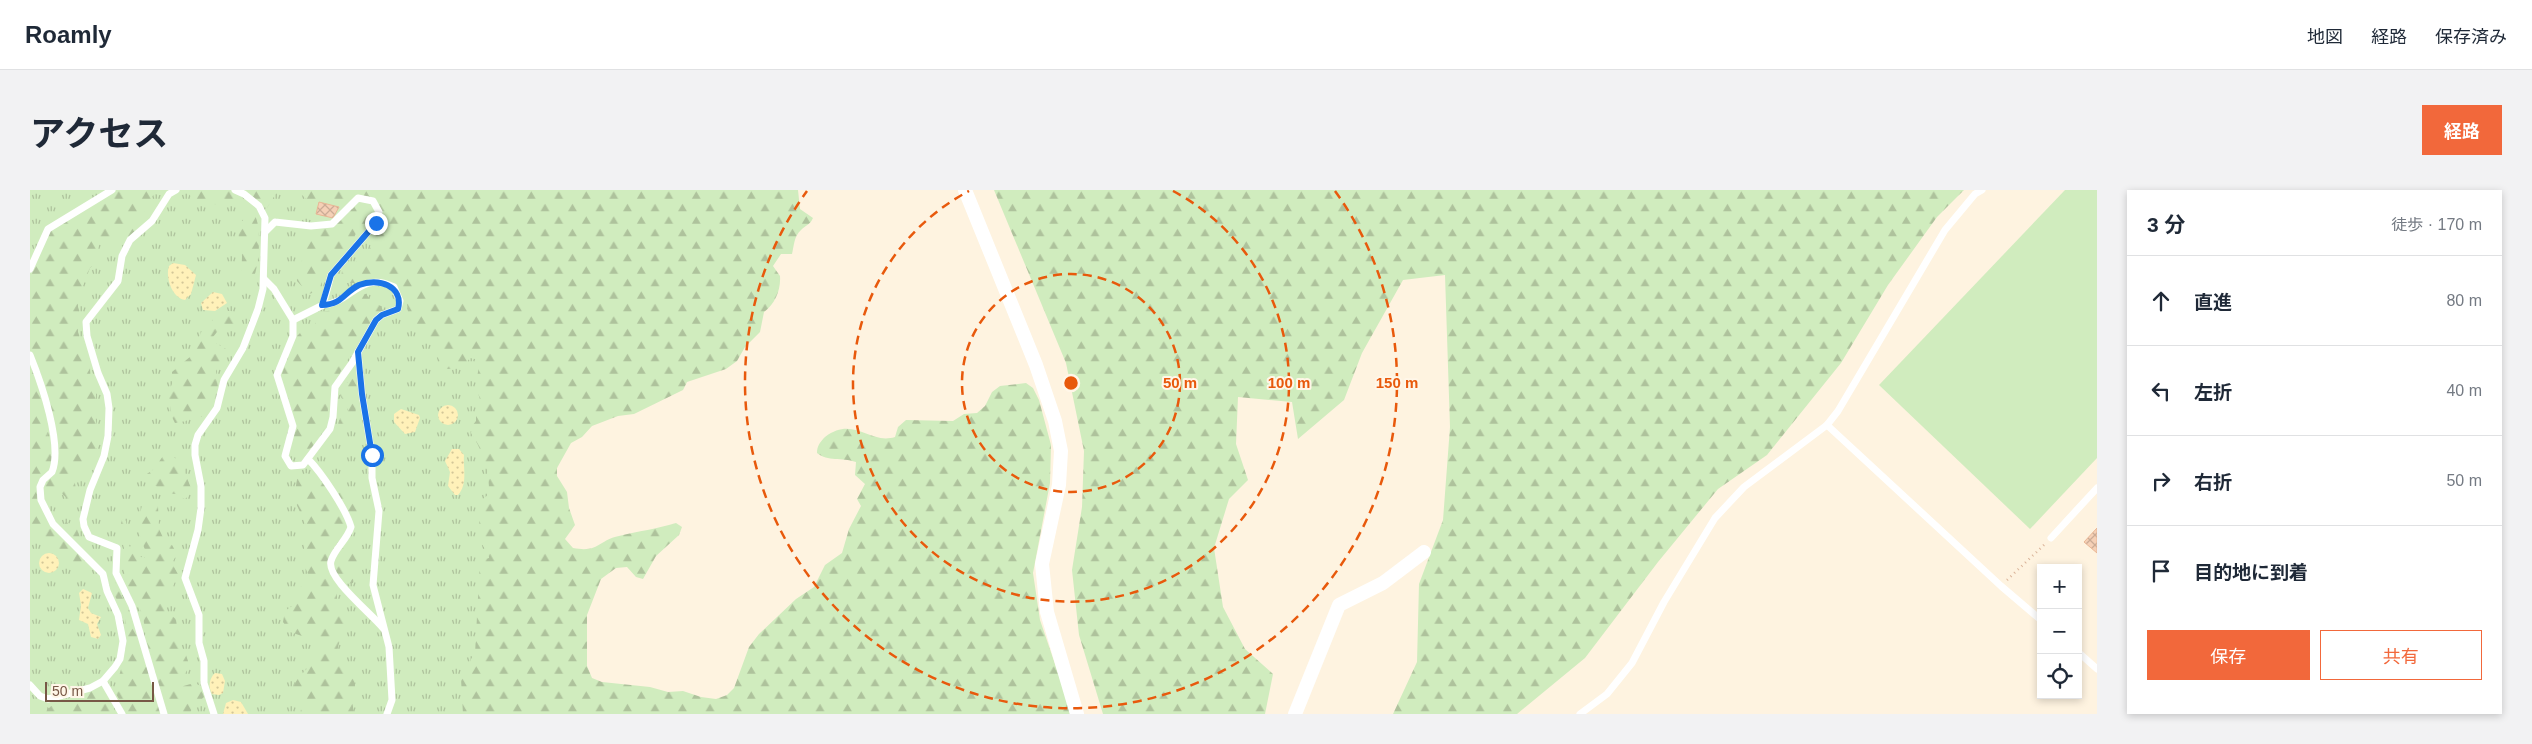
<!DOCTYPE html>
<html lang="ja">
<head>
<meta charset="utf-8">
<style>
	:root { --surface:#fff; --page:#f2f2f3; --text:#1f2937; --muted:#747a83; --line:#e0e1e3; --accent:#f2683b }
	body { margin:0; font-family:Helvetica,"Noto Sans JP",sans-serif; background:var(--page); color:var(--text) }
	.controls { position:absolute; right:15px; bottom:15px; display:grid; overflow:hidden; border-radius:0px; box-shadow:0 2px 8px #0003 }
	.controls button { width:45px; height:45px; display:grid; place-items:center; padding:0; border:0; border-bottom:1px solid var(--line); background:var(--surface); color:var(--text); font:25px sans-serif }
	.scale { position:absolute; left:15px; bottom:12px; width:109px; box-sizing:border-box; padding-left:5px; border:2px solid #775846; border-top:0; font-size:14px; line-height:18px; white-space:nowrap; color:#775846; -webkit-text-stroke:4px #fff6e8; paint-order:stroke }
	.stop { position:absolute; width:15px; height:15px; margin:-11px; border:4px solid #1a73e8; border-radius:50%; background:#fff }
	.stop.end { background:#1a73e8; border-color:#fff; box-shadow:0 1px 5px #0008 }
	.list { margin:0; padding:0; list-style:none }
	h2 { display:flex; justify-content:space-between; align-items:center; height:65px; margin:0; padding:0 20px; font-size:21px }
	h2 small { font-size:16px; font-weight:400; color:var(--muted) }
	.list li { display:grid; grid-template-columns:32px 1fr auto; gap:15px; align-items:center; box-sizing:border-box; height:90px; padding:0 20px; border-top:1px solid var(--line) }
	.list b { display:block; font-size:19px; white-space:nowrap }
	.list em { font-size:16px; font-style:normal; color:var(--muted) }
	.actions { display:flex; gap:10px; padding:15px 20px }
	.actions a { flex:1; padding:11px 0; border:1px solid var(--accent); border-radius:0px; text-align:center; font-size:18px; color:var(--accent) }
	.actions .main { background:var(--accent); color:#fff }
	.icon { flex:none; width:28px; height:28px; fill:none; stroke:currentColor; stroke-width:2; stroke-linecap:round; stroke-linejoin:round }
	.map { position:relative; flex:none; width:2067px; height:524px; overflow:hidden; border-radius:0px }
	header { display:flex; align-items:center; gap:30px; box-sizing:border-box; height:70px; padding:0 25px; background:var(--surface); border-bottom:1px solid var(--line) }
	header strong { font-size:24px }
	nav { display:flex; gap:28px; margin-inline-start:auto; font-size:18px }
	.intro { display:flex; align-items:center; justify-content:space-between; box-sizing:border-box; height:120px; padding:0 30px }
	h1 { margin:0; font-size:35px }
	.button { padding:12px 22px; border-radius:0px; background:var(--accent); color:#fff; font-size:18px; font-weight:700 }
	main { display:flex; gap:30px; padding:0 30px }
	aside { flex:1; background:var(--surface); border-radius:0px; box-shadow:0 2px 8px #0003 }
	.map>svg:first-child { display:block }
</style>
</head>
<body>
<header>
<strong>Roamly</strong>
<nav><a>地図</a><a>経路</a><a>保存済み</a></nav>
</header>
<div class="intro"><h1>アクセス</h1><a class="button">経路</a></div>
<main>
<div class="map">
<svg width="2067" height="524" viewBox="0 0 2067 524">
	<defs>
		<pattern id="grass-tufts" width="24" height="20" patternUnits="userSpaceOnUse" patternTransform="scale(1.25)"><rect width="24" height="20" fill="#d0ecbe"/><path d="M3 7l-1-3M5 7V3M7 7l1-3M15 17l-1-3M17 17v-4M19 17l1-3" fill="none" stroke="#aec29c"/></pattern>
		<pattern id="forest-firs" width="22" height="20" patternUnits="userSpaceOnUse" patternTransform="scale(1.25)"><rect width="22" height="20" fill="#d0ecbe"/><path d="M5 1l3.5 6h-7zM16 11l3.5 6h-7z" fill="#aec29c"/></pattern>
		<pattern id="sand-dots" width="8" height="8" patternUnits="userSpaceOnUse" patternTransform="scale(1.25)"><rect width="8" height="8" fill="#fff1b9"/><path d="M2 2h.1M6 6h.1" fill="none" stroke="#d3c698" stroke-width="1.8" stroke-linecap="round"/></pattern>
		<pattern id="building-cross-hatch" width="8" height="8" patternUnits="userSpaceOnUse" patternTransform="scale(1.25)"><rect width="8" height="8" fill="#f5d0b6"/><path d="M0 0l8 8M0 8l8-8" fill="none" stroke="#cbac96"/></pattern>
	</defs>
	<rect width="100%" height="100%" fill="#fef3e0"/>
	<!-- grass -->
	<path fill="url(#grass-tufts)" d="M0 0H342L429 123 477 247 467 524H0Z"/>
	<!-- forest -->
	<g fill="url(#forest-firs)">
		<path d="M87 0H136L130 5 124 4 121 8 122 16 113 23 107 32 105 41 95 50 75 49 69 52 67 72 60 78 48 108V146L60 178 61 195 66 204 65 226 69 247 67 258 61 267 46 279 44 288 47 305 43 311H40L28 300 15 308 14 297 28 278 29 266 19 205 0 158V88L17 45 22 40Z"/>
		<path d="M162 0H200L208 3 209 8C194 17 174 16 160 6Z"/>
		<path d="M213 0H248L237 18Z"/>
		<path d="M266 0H768L770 19 783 28C780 35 776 35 771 40 764 46 764 56 762 64H751L743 76 750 86C751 100 745 114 734 122L730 142 715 157 707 171 696 179 657 192 653 200 604 224 588 226 562 236 552 247 541 253 527 278V286L537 302 539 318 545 335 535 349 543 358C570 363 568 350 589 346 608 341 627 339 646 333L652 337 649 345 626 366 613 389 606 387 597 377 586 378 571 389 557 425V476L562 488 572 492 620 497 638 502 653 501 671 507 686 509 697 505 704 498 719 457 729 444 766 409 784 397 795 375 812 363 819 339 831 316 827 309 835 294 825 285 826 272C811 267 798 272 787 263 787 256 790 252 795 247 824 225 839 255 865 247L868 237 876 230 923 231 934 224 947 223 955 216 962 202 970 196 996 193 1003 198 1009 210 1021 255 1020 293 1003 383 1010 430 1042 524H433L431 489 433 484 439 482 441 469 445 464 450 370 459 368C459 360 453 359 451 351 447 339 451 324 450 311L458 305C462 286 452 259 441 243L442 236 446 231V215L450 210C449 205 446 198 446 193 447 182 451 180 445 169L440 168 432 178 417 179C406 171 408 166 407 154 401 147 391 143 386 136 367 110 389 94 350 83L328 93H315L311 89 312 81 338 64 351 21 345 8C329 3 323 8 310 17L291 11H279Z"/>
		<path d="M964 0H1934L1907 27 1858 95 1811 173 1737 265 1688 299 1628 372 1555 468 1487 524H1363L1387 472 1389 394 1413 330 1420 237 1415 85 1373 90 1332 163 1314 210 1268 249 1262 212 1208 207 1206 254 1218 290 1199 309 1184 358 1193 417 1215 459 1243 484 1235 524H1073L1049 445 1042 380 1052 317 1054 261 1036 173Z"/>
		<path d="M337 12 341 15 343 28 341 33 327 42 317 58 300 74 288 101 279 104 267 91 266 81C273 73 274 68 269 58 271 52 272 45 279 41 285 37 295 39 302 36 317 30 320 14 337 12Z"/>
		<path d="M219 25 225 26C232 37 229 78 223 89L212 86C211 80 212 72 212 66 210 49 202 36 219 25Z"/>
		<path d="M329 104H336L342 112 351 116 353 121 342 129 299 201 297 235 284 256 277 260H265L261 257 266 235 251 186 267 146 272 141 277 142 284 138 287 127 291 122 310 119Z"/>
		<path d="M196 121H201L206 126 205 138 187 142 183 147 184 152 196 159V165L186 181 188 198 182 215 173 227H162L156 231 145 233 142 227 138 203 142 194V182L161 166 173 138 180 135 183 129Z"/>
		<path d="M0 174 12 209 22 273C19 281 9 286 7 295 0 329 43 350 57 375L54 379 22 360 21 352 17 348 10 347 0 338Z"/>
		<path d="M324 187 327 190 325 235 313 243 308 239 310 228 316 227 318 220 310 205 320 188Z"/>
		<path d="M140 264 155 276V283L161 298 158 307 154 309 146 304 132 303 126 296H117L114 286 124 279 133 266Z"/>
		<path d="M276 283 286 291H291C302 307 325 330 311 349 304 357 298 364 297 376 297 384 305 389 307 397 308 401 306 407 307 412 325 435 307 444 307 466L324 482 325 497 322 501V510L324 524H270L272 515 263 497C269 483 284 476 288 461L281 449 260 442 253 432 255 421 262 416 265 398 275 396 278 392V384L273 372 276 335 264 309 267 289Z"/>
		<path d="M321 299C335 305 327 314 330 325 331 330 333 333 333 338L324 341 321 327 308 304 314 300Z"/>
		<path d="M121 314 128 316 129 339 136 354 142 355 147 364 142 373 148 384 142 399 132 402 135 420 146 429 149 455 155 462 158 471V479L147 495 150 497 164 493 171 496 174 507 162 518 160 524H137L116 449 113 425 95 390V363L90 339 92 329 96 331C98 349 95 361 114 368L117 365C109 343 105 340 112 316Z"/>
		<path d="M36 332 46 336 49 346 58 355 55 361 32 337Z"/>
		<path d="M317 352H325L333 359V365L326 376 323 393 316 394C299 381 306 367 317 352Z"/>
		<path d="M79 388H83L100 421 131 524H98L86 504V497L95 465 97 438 94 424 78 392Z"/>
		<path d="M71 497 87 524H16L17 519 32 511Z"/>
	</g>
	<!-- sand -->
	<g fill="url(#sand-dots)">
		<path d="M143 73 155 75 166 85 161 104 155 110C142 108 135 87 139 76Z"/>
		<path d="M183 102 192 104 197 113 185 121 173 120 171 113Z"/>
		<circle cx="418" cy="225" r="10"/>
		<path d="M371 219 389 225 390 228 385 242 375 244 364 232V224Z"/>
		<path d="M422 259H429L434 265C433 279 438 294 428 305H425L418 296 420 282 415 271Z"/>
		<circle cx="19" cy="373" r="10"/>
		<path d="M53 399 62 403 58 418 61 423 71 427 67 434 71 445 68 449 61 447 58 434 49 430 51 415 49 403Z"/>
		<path d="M185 483 192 484 195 491 193 503 189 505 182 504C178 496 179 489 185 483Z"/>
		<path d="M203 510 211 512 218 524H193L196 513Z"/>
	</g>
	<!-- pitch -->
	<path fill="#d0ecbe" d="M2035 0H2067V268L2000 339 1849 195Z"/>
	<!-- building -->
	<g fill="url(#building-cross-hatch)" stroke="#e9b795">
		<path d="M289 12 309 17 303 28 286 24Z"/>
		<path d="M2067 338V363L2054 352Z"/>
	</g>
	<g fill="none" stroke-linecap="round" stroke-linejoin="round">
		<!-- path -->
		<path stroke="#dab499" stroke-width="2.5" stroke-dasharray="1 4" stroke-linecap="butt" d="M1977 390 2015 354"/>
		<!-- service -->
		<g stroke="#fff" stroke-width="7">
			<path d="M236 41 245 32 281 36 302 34 328 8 343 11 349 22 346 33 301 85 293 115 263 130"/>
			<path d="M0 79 18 39 82 0"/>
			<path d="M234 89 244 99 263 130V146L247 185 263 236 255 266 261 276 273 275 300 239 303 227 305 197 322 173 346 130 352 125 368 119 370 111 364 97C330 80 321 113 293 115"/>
			<path d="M328 162 332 204 342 265V288L349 321 343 395 359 457 362 510 357 524"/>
			<path d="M0 165C11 192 33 255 22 282L13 290 10 297 11 310 23 334 73 384 77 401 88 425 93 451 90 469 85 477 73 491 60 498 18 509 10 506 0 495"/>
			<path d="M1797 235 1971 396 2011 430"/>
			<path d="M278 269C291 282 316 319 321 337 317 350 305 358 301 371 296 388 342 424 353 438"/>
			<path d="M2021 348 2067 298"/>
			<path d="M2048 462 2067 479"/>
			<path d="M73 491 92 524"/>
			<path d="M134 524 102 416 86 383 87 358 59 347 54 336 53 329 60 300 74 266 78 246 79 218 77 204 68 183 57 146 56 132 88 91 92 66 100 50 122 31 139 4 146 0"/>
			<path d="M184 524 174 493V471L169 453V425L155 388 168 340 171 318V296L165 265V255L168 245 187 218 194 190 213 158 228 119 233 99 235 28 229 16 214 4 205 0"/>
			<path d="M1550 524 1577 504 1602 473 1634 412 1685 328 1714 297 1797 235 1808 221 1915 40 1945 4 1952 0"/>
		</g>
		<!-- minor -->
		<g stroke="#fff" stroke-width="14">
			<path d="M935 0 1006 175 1025 231 1031 261 1029 295 1012 374 1017 422 1047 524"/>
			<path d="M1265 524 1309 415 1353 393 1394 362"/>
		</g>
	</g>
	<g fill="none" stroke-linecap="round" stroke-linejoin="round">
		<!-- route -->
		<path stroke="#1a73e8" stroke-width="6" d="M342 265 332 204 328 162 346 130 352 125 368 119C374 96 348 87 329 95 313 103 313 114 292 115L301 85 346 33"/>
	</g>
	<!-- distance rings -->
	<g fill="none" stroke="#e8590c" stroke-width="2.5" stroke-dasharray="9 6">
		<circle cx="1041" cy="193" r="109"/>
		<path d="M1143 1A218 218 0 1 1 939 1"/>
		<path d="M1305 1A326 326 0 1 1 777 1"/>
	</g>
	<circle cx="1041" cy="193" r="8" fill="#e8590c" stroke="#fff6e8" stroke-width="2.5"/>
	<g font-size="15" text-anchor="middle" font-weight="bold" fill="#e8590c" stroke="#fff6e8" stroke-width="4" stroke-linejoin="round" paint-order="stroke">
		<text x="1150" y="198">50 m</text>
		<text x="1259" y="198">100 m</text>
		<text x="1367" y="198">150 m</text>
	</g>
</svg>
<div class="controls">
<button>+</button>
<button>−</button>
<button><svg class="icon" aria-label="locate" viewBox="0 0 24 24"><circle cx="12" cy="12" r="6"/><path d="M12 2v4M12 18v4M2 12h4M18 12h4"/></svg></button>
</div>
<div class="scale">50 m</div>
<div class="stop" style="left:342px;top:265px"></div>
<div class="stop end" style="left:346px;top:33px"></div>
</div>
<aside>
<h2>3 分<small>徒歩 · 170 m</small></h2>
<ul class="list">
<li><svg class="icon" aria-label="ahead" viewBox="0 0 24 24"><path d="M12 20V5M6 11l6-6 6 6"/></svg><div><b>直進</b></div><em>80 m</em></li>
<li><svg class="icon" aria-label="left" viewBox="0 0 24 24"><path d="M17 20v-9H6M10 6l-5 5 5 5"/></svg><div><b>左折</b></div><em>40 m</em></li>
<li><svg class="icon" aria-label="right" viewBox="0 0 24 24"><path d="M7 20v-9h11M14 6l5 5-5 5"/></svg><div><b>右折</b></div><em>50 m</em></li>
<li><svg class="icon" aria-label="arrive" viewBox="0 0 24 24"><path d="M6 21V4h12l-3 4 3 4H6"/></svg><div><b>目的地に到着</b></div></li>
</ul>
<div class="actions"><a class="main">保存</a><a>共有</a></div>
</aside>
</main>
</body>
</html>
